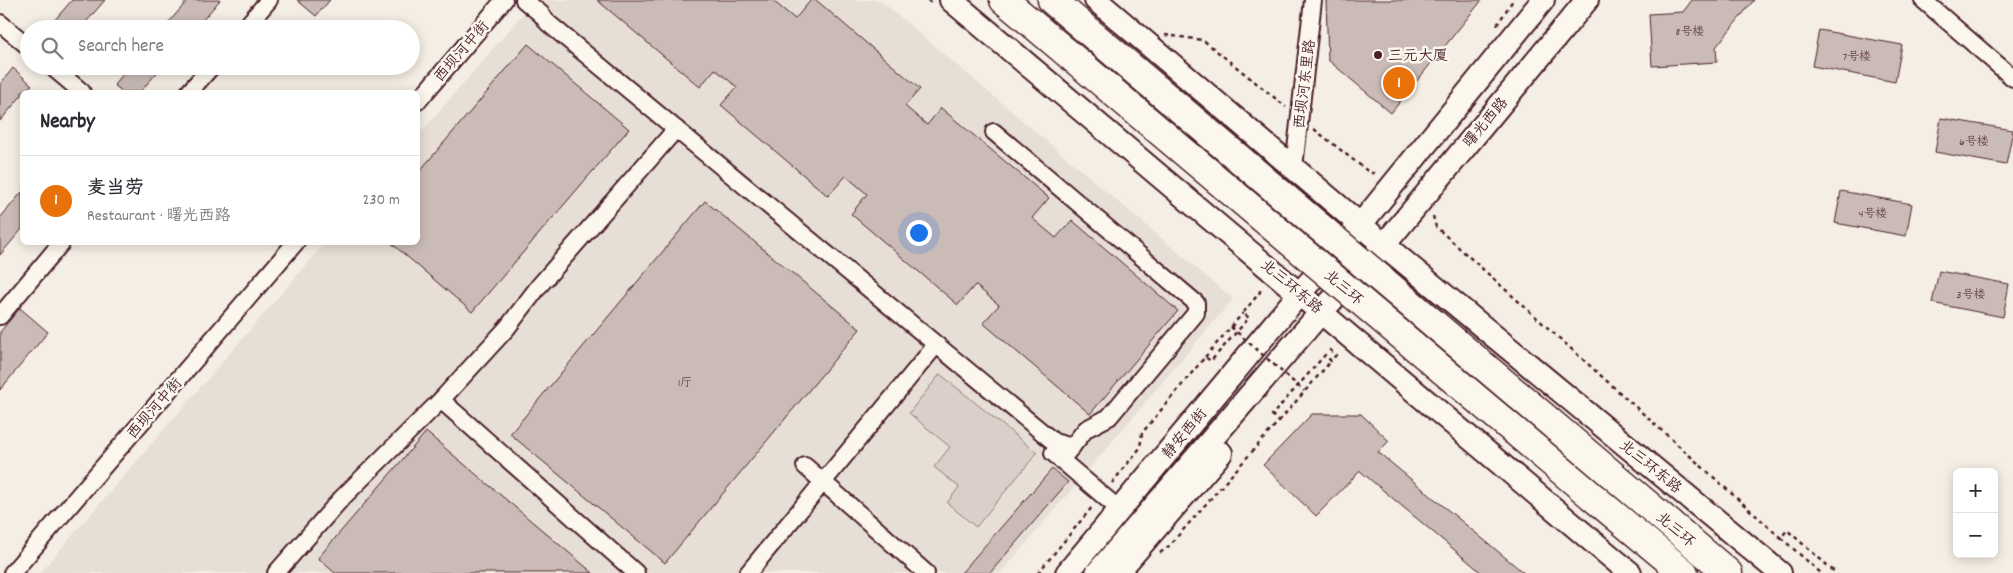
<!DOCTYPE html>
<html lang="en">
<head>
<meta charset="utf-8">
<style>
	:root { --surface:#fff; --page:#f2f2f3; --text:#2b2b33; --muted:#7c7c81; --line:#e1e1e2; --accent:#0f766e }
	body { margin:0; font-family:Dekko,"LXGW WenKai TC",sans-serif; background:var(--page); color:var(--text) }
	.controls { position:absolute; right:15px; bottom:15px; display:grid; overflow:hidden; border-radius:8px; box-shadow:0 2px 12px #0003 }
	.controls button { width:45px; height:45px; display:grid; place-items:center; padding:0; border:0; border-bottom:1px solid var(--line); background:var(--surface); color:var(--text); font:25px sans-serif }
	.you { position:absolute; left:918px; top:232px; width:18px; height:18px; margin:-12px; border:4px solid #fff; border-radius:50%; background:#1a73e8; box-shadow:0 0 0 8px #1a73e833 }
	.badge { display:grid; place-items:center; width:32px; height:32px; border-radius:50%; background:var(--accent); color:#fff; font-size:16px; font-weight:700 }
	.pin { position:absolute; translate:-50% -50%; border:2px solid #fff; box-shadow:0 1px 5px #0006 }
	.list { margin:0; padding:0; list-style:none }
	h2 { display:flex; justify-content:space-between; align-items:center; height:65px; margin:0; padding:0 20px; font-size:21px }
	h2 small { font-size:16px; font-weight:400; color:var(--muted) }
	.list li { display:grid; grid-template-columns:32px 1fr auto; gap:15px; align-items:center; box-sizing:border-box; height:90px; padding:0 20px; border-top:1px solid var(--line) }
	.list b { display:block; font-size:19px; white-space:nowrap }
	.list p { margin:0; font-size:16px; white-space:nowrap; color:var(--muted) }
	.list em { font-size:16px; font-style:normal; color:var(--muted) }
	.icon { flex:none; width:28px; height:28px; fill:none; stroke:currentColor; stroke-width:2; stroke-linecap:round; stroke-linejoin:round }
	.map { position:relative; flex:none; width:2013px; height:573px; overflow:hidden }
	.search { position:absolute; background:var(--surface); box-shadow:0 2px 12px #0003; left:20px; top:20px; width:400px; height:55px; display:flex; align-items:center; gap:12px; box-sizing:border-box; padding:0 18px; border-radius:28px; color:var(--muted); font-size:19px }
	.panel { position:absolute; background:var(--surface); box-shadow:0 2px 12px #0003; left:20px; top:90px; width:400px; height:155px; border-radius:8px }
	.map>svg:first-child { display:block }
</style>
</head>
<body>
<div class="map">
<svg width="2013" height="573" viewBox="0 0 2013 573">
	<rect width="100%" height="100%" fill="#f4eee4"/>
	<filter id="ink" filterUnits="userSpaceOnUse"><feTurbulence type="fractalNoise" baseFrequency=".02" numOctaves="2"/><feDisplacementMap in="SourceGraphic" scale="10" xChannelSelector="R" yChannelSelector="G"/><feConvolveMatrix kernelMatrix="1 2 1 2 8 2 1 2 1" color-interpolation-filters="sRGB"/></filter>
	<g filter="url(#ink)">
		<!-- built -->
		<path fill="#e7dfd6" d="M535 0H880L1233 299 1001 573H40L325 243 418 242V136Z"/>
		<!-- green -->
		<path fill="#dbd0c9" stroke="#92787a" d="M940 374 1037 453 976 527 947 503 959 487 934 467 950 447 909 413Z"/>
		<!-- building -->
		<g fill="#cabbb6" stroke="#4a1f2b">
			<path d="M72 0H105L80 29H47Z"/>
			<path d="M188 0H220L195 29H163Z"/>
			<path d="M297 0H330L316 16Z"/>
			<path d="M597 0H772L795 19 811 0H816L920 89 905 106 927 125 941 108 1049 198 1032 218 1056 238 1072 220 1178 311 1090 414 983 323 999 305 975 285 958 305 851 214 867 194 846 176 828 196 721 105 737 87 715 69 700 87Z"/>
			<path d="M1326 0H1482L1391 113 1328 60Z"/>
			<path d="M1692 0H1754L1716 47 1717 62 1652 66 1649 14 1683 12Z"/>
			<path d="M1819 30 1902 45 1895 82 1812 66Z"/>
			<path d="M528 44 629 129 472 312 390 242H418V173Z"/>
			<path d="M130 66H163L140 92H123L114 85Z"/>
			<path d="M13 68 32 85 22 92V95L0 121V84Z"/>
			<path d="M1941 118 2013 130 2006 165 1935 152Z"/>
			<path d="M1841 191 1912 204 1906 236 1835 223Z"/>
			<path d="M22 192V229L0 255V218Z"/>
			<path d="M705 201 860 329 665 563 510 434Z"/>
			<path d="M1939 271 2009 284 2003 317 1932 303Z"/>
			<path d="M20 308 48 332 0 390V332Z"/>
			<path d="M1312 414H1361L1389 441 1378 452 1524 573H1482L1360 471 1316 516 1263 465Z"/>
			<path d="M426 432 593 573H335L318 558Z"/>
			<path d="M1052 469 1068 482 990 573H961Z"/>
		</g>
		<g fill="none" stroke-linecap="round" stroke-linejoin="round">
			<defs>
				<g id="street">
					<path d="M524 0 541 14 548 23 1054 442 1072 447"/>
					<path d="M1923 0 2013 78"/>
					<path d="M0 23 29 47"/>
					<path d="M244 29 269 0"/>
					<path d="M51 66 82 92"/>
					<path d="M189 92 212 66"/>
					<path d="M418 101 504 0"/>
					<path d="M994 132 1196 303V313L1109 417 1086 429 1061 460"/>
					<path d="M1294 167 1313 0"/>
					<path d="M0 316 62 242"/>
					<path d="M441 400 636 573"/>
					<path d="M1053 453 1120 510"/>
					<path d="M805 466 926 573"/>
					<path d="M12 573 296 242"/>
					<path d="M276 573 341 499 441 400 507 328 539 286 676 129"/>
					<path d="M748 573 936 345"/>
				</g>
				<g id="secondary">
					<path d="M951 0 1630 573"/>
					<path d="M1096 0 1384 245 1780 573"/>
					<path d="M1067 573 1300 293 1361 224 1543 0"/>
					<path d="M1097 573 1322 311 1384 245 1587 0"/>
					<path d="M1117 573 1221 453"/>
				</g>
				<g id="highway">
					<path d="M1004 0 1067 53"/>
					<path d="M1052 0 1087 30"/>
					<path d="M1615 477 1728 573"/>
					<path d="M1594 498 1684 573"/>
				</g>
			</defs>
			<!-- street casing -->
			<use href="#street" stroke="#4a1f2b" stroke-width="20"/>
			<!-- secondary casing -->
			<use href="#secondary" stroke="#4a1f2b" stroke-width="26"/>
			<!-- highway casing -->
			<use href="#highway" stroke="#4a1f2b" stroke-width="31"/>
			<!-- path -->
			<g stroke="#4a1f2b" stroke-width="2.5" stroke-dasharray="4 4" stroke-linecap="butt">
				<path d="M928 0 933 5"/>
				<path d="M1497 25 1513 0"/>
				<path d="M1165 35 1203 40 1286 107"/>
				<path d="M1314 129 1370 173H1378"/>
				<path d="M1433 216 1436 227 1781 538 1787 530 1836 573"/>
				<path d="M1205 357 1243 313"/>
				<path d="M1279 421 1331 361"/>
				<path d="M1112 483 1140 448 1142 433 1205 357 1211 361 1249 318 1243 313 1260 292V286"/>
				<path d="M1781 538 1821 573"/>
				<path d="M1160 553 1169 546 1279 421 1272 415 1325 355 1331 361 1336 355 1330 350 1333 348"/>
				<path d="M1038 573 1093 506"/>
			</g>
			<!-- street -->
			<use href="#street" stroke="#fbf7ec" stroke-width="16"/>
			<!-- secondary -->
			<use href="#secondary" stroke="#fbf7ec" stroke-width="22"/>
			<!-- highway -->
			<use href="#highway" stroke="#fbf7ec" stroke-width="28"/>
			<defs>
				<g id="highway-bridge">
					<path d="M1087 30 1615 477"/>
					<path d="M1067 53 1594 498"/>
				</g>
			</defs>
			<!-- highway-bridge casing -->
			<use href="#highway-bridge" stroke="#4a1f2b" stroke-width="31" stroke-linecap="butt"/>
			<!-- path-bridge -->
			<path stroke="#4a1f2b" stroke-width="2.5" stroke-dasharray="4 4" stroke-linecap="butt" d="M1231 327 1304 391"/>
			<!-- highway-bridge -->
			<use href="#highway-bridge" stroke="#fbf7ec" stroke-width="28"/>
		</g>
	</g>
	<!-- markers -->
	<circle fill="#4a1f2b" stroke="#fbf7ec" stroke-width="2" cx="1378" cy="55" r="5"/>
	<g text-anchor="middle" stroke-width="5" stroke-linejoin="round" paint-order="stroke">
		<!-- number labels -->
		<g font-size="12" fill="#6a464e">
			<text x="1690" y="35">8号楼</text>
			<text x="1857" y="60">7号楼</text>
			<text x="1974" y="145">6号楼</text>
			<text x="1873" y="217">4号楼</text>
			<text x="1971" y="298">3号楼</text>
			<text x="685" y="386">1厅</text>
		</g>
		<!-- street labels -->
		<g font-size="15" fill="#4a1f2b" stroke="#fbf7ec">
			<text transform="translate(461 51) rotate(-49)" y="5">西坝河中街</text>
			<text transform="translate(1304 84) rotate(-83)" y="5">西坝河东里路</text>
			<text transform="translate(1485 122) rotate(-50)" y="5">曙光西路</text>
			<text transform="translate(1292 286) rotate(40)" y="5">北三环东路</text>
			<text transform="translate(1344 287) rotate(40)" y="5">北三环</text>
			<text transform="translate(154 408) rotate(-49)" y="5">西坝河中街</text>
			<text transform="translate(1184 433) rotate(-50)" y="5">静安西街</text>
			<text transform="translate(1651 466) rotate(39)" y="5">北三环东路</text>
			<text transform="translate(1676 529) rotate(40)" y="5">北三环</text>
		</g>
		<!-- poi labels -->
		<g font-size="15" fill="#4a1f2b" stroke="#fbf7ec" text-anchor="start">
			<text x="1388" y="60">三元大厦</text>
		</g>
	</g>
</svg>
<div class="controls">
<button>+</button>
<button>−</button>
</div>
<div class="you"></div>
<div class="pin badge" style="left:1399px;top:83px;background:#e8710a">1</div>
<div class="search"><svg class="icon" aria-label="search" viewBox="0 0 24 24"><circle cx="10" cy="10" r="6"/><path d="M15 15l6 6"/></svg>Search here</div>
<section class="panel">
<h2>Nearby<small></small></h2>
<ul class="list">
<li><span class="badge" style="background:#e8710a">1</span><div><b>麦当劳</b><p>Restaurant · 曙光西路</p></div><em>230 m</em></li>
</ul>
</section>
</div>
</body>
</html>
